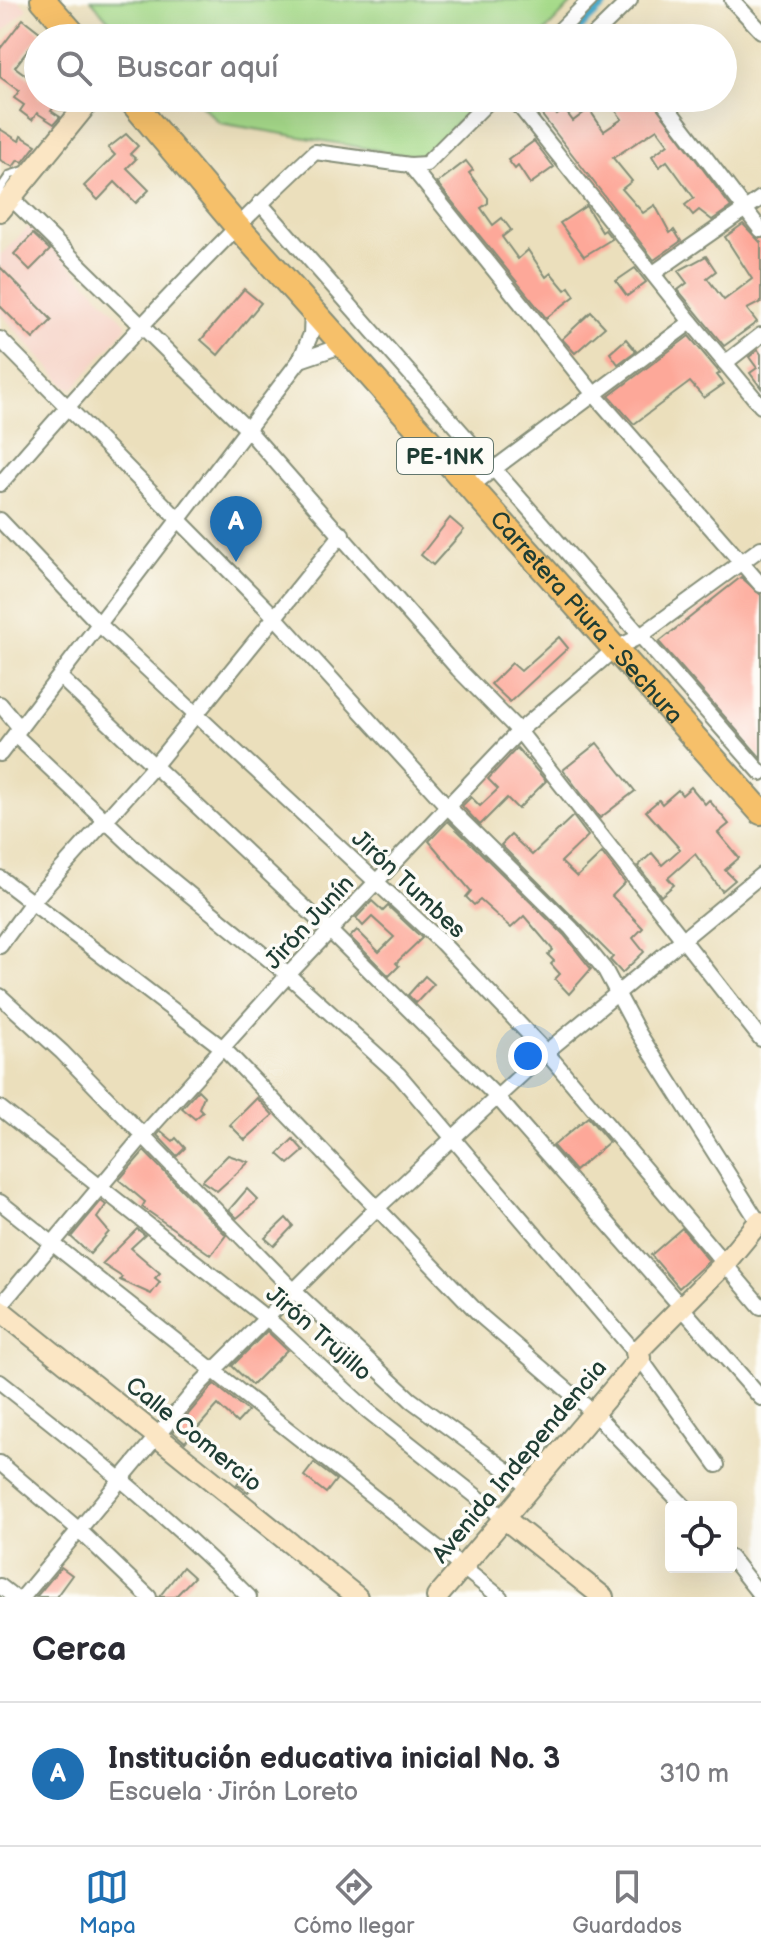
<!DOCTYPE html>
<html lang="es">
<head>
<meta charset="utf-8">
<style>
	:root { --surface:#fff; --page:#f7f7f7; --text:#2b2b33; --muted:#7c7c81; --line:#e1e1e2; --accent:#1f6fb2 }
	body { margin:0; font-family:"Balsamiq Sans",sans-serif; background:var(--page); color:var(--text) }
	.controls { position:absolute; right:24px; bottom:24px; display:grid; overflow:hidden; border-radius:8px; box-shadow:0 8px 32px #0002 }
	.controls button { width:72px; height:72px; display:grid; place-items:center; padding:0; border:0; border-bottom:2px solid var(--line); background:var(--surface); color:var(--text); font:40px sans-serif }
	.you { position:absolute; left:528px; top:1056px; width:28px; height:28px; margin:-20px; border:6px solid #fff; border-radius:50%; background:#1a73e8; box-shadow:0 0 0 12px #1a73e833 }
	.badge { display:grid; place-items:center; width:52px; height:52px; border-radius:50%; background:var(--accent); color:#fff; font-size:26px; font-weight:700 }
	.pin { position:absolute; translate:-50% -66px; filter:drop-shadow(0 2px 4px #0008) }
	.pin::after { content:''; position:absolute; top:42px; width:28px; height:24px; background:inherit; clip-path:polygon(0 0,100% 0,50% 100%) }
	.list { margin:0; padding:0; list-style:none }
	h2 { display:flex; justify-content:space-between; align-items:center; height:104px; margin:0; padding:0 32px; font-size:34px }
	h2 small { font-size:26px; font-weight:400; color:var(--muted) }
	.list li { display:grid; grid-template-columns:52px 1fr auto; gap:24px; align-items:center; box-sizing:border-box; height:144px; padding:0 32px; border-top:2px solid var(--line) }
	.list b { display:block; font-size:30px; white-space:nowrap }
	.list p { margin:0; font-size:26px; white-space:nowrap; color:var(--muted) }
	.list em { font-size:26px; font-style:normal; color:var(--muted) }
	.icon { flex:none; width:44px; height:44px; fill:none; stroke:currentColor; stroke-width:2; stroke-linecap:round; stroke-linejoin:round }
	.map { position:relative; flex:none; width:761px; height:1597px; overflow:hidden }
	.search { position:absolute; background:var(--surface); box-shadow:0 8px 32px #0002; left:24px; right:24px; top:24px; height:88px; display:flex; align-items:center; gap:20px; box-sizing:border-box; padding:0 28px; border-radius:44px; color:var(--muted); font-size:30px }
	.sheet { height:248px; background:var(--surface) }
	nav { display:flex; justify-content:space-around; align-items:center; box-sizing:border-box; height:112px; border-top:2px solid var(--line); background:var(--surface); font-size:22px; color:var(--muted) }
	nav a { display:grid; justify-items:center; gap:4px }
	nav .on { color:var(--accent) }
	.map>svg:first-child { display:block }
</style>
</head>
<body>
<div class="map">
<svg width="761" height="1597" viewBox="0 0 761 1597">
	<rect width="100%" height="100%" fill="#fdfcf7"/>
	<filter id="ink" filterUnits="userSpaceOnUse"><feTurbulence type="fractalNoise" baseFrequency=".0125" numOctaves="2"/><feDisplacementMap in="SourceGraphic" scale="16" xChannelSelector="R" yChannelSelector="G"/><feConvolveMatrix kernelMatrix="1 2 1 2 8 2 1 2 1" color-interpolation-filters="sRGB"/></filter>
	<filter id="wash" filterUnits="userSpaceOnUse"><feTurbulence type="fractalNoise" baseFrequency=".006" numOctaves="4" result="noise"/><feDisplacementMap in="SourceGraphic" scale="32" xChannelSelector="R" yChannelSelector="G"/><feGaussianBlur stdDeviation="1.8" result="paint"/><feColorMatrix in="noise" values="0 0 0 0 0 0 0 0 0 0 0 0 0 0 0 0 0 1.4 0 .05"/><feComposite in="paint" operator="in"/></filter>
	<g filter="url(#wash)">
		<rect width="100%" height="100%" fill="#ebdfbc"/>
		<!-- built -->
		<g fill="#f6d1c5">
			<path d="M0 0H19L27 9 0 35Z"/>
			<path d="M31 225 126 323 125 329 74 388 67 387 0 313V255Z"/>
		</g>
		<!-- green -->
		<g fill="#a7db8b" stroke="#638c60" stroke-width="2">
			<path d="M91 0H575L539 38H124Z"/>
			<path d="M194 98H481L427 154 416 157 220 123Z"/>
		</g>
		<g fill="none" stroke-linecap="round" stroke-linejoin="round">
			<!-- canal -->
			<g stroke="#4daccc" stroke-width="12">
				<path d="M566 38 606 0"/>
				<path d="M498 103 503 98"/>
			</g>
		</g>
		<g id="blocks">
			<!-- building -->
			<g fill="#fda899">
				<path d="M23 19 41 33 15 67 38 84V98H50L57 103 51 111 60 117 54 124 37 113 32 120 20 111 24 105 14 98 19 91 0 77V49Z"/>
				<path d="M634 98H650L731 207 712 220 699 210 693 215 685 205 694 198 667 161 659 167 652 156 668 144 657 129 613 158 632 181 622 189 643 213 655 205 670 233 674 230 681 241 654 260 541 114 550 107 557 115 564 109 573 121 589 109 604 131 622 119 616 111Z"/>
				<path d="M0 129 19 141 21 136 36 145 23 162 18 160 13 167 0 160Z"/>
				<path d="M126 134 138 146 130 154 136 159 127 168 149 190 136 203 115 182 98 200 84 186 115 155 108 148Z"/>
				<path d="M534 141 554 167 530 184 518 166 515 169 508 160Z"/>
				<path d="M466 161 473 170 469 173 488 198V203L481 208 493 225 502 218 511 230 502 237 518 259 528 250 546 277 551 273 565 290 569 287 575 296 546 318 437 183Z"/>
				<path d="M586 206 602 232 605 230 612 239 584 256 560 223Z"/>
				<path d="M743 224 761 243V302L747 309 757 322 724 346 678 290 687 283 678 271 706 256 716 271 707 278 724 300 752 279 725 237Z"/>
				<path d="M33 234 50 250 30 270 14 254Z"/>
				<path d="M0 267 52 320 33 339 0 306Z"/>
				<path d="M635 268 646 282 627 296 616 281Z"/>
				<path d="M244 289 261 303 218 355 201 340Z"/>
				<path d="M591 312 605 327 575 353 562 339Z"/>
				<path d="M689 336 720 373 717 375 724 384 704 398 690 382 634 424 609 396Z"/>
				<path d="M626 339 636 351 618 364 610 353Z"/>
				<path d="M758 350 761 354V388L750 373 757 368 749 357Z"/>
				<path d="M450 518 464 530 433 565 421 555Z"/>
				<path d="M741 577 761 595V758L659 642Z"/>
				<path d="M559 637 568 648 510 702 491 684 512 663 521 671Z"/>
				<path d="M597 743 635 791 600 818 563 770Z"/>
				<path d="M517 748 546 781 518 809 507 798 480 825 462 806 471 797 480 806 498 789 488 779Z"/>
				<path d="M691 787 705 804 709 800 729 824 718 833 739 858 725 870 735 880 722 891 695 854 668 878 674 885 661 896 638 866 652 853 662 865 680 849 646 811 659 800 662 804 678 790 682 795Z"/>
				<path d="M573 816 588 836 561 862 577 877 602 853 625 883 612 896 643 928 633 938 644 952 622 973 610 960 613 957 501 845 511 835 532 855Z"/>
				<path d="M448 821 564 935 591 969 569 994 555 979 560 974 551 964 554 961 548 955 553 950 524 916 511 928 480 900 474 905 466 897 471 891 429 841Z"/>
				<path d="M372 901 383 911 388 906 422 938 396 963 399 966 389 976 350 937 357 930 379 952 394 937 372 917 363 926 356 918Z"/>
				<path d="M425 976 434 984 416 1003 408 995Z"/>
				<path d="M198 1090 204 1096 199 1108 203 1112 195 1119 182 1108Z"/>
				<path d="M257 1098 273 1115 245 1140 230 1125Z"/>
				<path d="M588 1117 609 1142 575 1171 553 1146Z"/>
				<path d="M161 1131 173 1141 176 1138 185 1148 177 1156 157 1135Z"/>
				<path d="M293 1139 304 1151 289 1164 278 1154Z"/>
				<path d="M144 1151 226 1235 211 1255 142 1207 145 1202 119 1180Z"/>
				<path d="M228 1155 249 1162 217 1191 202 1181Z"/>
				<path d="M247 1189 258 1200 237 1218 229 1210Z"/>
				<path d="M101 1201 106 1205 97 1218 109 1232 90 1254 71 1237Z"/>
				<path d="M286 1218 293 1226 274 1246 265 1238Z"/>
				<path d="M682 1228 709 1261 679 1288 651 1255Z"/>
				<path d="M137 1229 145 1235 131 1248 160 1273 155 1278 160 1282 151 1294 120 1280 122 1277 102 1264Z"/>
				<path d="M267 1331 287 1350 252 1385 232 1366Z"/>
				<path d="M214 1384 248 1411 237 1423 218 1405 185 1442 173 1432Z"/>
				<path d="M314 1463 336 1480 326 1493 304 1476Z"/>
				<path d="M244 1475 255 1484 248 1492 237 1484Z"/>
				<path d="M61 1567 72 1575 56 1597H36Z"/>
				<path d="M183 1567 194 1577 175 1597H159Z"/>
			</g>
		</g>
	</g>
	<g filter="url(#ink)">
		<use href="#blocks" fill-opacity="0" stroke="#858e78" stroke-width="2"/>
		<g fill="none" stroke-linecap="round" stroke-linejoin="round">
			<defs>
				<path id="lane" d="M1 204V188L10 175 29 169"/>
				<g id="street">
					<path d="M732 0 761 31"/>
					<path d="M552 38 590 0"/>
					<path d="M591 38 630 0"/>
					<path d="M660 98 761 230"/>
					<path d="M516 102 691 322"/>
					<path d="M410 165 593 393 761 585"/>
					<path d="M10 197 248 430 458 669 519 731 761 1039"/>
					<path d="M260 203 761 773"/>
					<path d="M655 272 761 198"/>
					<path d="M0 339 276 618 448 807 571 928 605 970 638 1032 761 1226"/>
					<path d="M300 360 344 345"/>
					<path d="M725 363 761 335"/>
					<path d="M0 484C100 368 203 256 315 152L410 165 426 164 492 98"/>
					<path d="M471 486 691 322 761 406"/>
					<path d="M0 520 101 626 442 943 546 1052 761 1307"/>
					<path d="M61 678 332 933 497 1097 761 1398"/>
					<path d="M0 704 20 728"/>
					<path d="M15 735 145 858 288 975 399 1075 640 1358 717 1465"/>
					<path d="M0 754 300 360 311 334 312 310"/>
					<path d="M0 878 224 1049 482 1317 594 1413 685 1507"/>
					<path d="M0 946 32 902 155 765 342 534"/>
					<path d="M0 996 62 1052 294 1291 411 1400 530 1487"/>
					<path d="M0 1108 275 1325 367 1410 505 1519"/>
					<path d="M0 1202 500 1597"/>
					<path d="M0 1306 142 1137 288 975 519 731 616 648 639 637 761 548"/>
					<path d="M0 1382C87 1450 172 1519 249 1597"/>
					<path d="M0 1463 78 1529 149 1597"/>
					<path d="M731 1558 761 1596"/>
					<path d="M0 1586 14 1597"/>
					<path d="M23 1597 201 1383 376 1209 546 1052 761 875"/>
				</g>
				<g id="secondary">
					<path d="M0 211 92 98"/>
					<path d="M0 1310 357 1597"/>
					<path d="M636 1353 725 1263 759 1222"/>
					<path d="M505 1519 603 1597"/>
					<path d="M437 1597 640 1358"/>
				</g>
				<g id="primary">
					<path d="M43 0 77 38"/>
					<path id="s1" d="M129 98 236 225 761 812"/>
				</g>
			</defs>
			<!-- lane casing -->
			<use href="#lane" stroke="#858e78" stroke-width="11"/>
			<!-- street casing -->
			<use href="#street" stroke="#858e78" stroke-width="18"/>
			<!-- secondary casing -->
			<use href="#secondary" stroke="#858e78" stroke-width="24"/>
			<!-- primary casing -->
			<use href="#primary" stroke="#858e78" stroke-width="28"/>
			<!-- lane -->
			<use href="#lane" stroke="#fff" stroke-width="7"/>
			<!-- street -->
			<use href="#street" stroke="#fff" stroke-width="14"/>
			<!-- secondary -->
			<use href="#secondary" stroke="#fbe6c4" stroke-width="20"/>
			<!-- primary -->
			<use href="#primary" stroke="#f6c06b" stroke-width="24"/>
		</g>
	</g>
	<g text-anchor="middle" stroke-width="7" stroke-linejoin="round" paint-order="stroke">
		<!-- shield labels -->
		<rect fill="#fdfcf7" stroke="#62766e" stroke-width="2" x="397" y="438" width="96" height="36" rx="6"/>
		<g font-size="22" font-weight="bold" fill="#1f3d34">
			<text x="445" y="464">PE-1NK</text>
		</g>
		<!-- street labels -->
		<g font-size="24" fill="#1f3d34" stroke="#fdfcf7">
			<text dy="8" stroke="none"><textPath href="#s1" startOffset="692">Carretera Piura - Sechura</textPath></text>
			<text transform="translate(409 884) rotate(43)" y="8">Jirón Tumbes</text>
			<text transform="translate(309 922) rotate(-47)" y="8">Jirón Junín</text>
			<text transform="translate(319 1333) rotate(41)" y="8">Jirón Trujillo</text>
			<text transform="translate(194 1434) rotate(39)" y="8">Calle Comercio</text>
			<text transform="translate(519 1461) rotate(-50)" y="8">Avenida Independencia</text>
		</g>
	</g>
</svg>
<div class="controls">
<button><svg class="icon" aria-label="locate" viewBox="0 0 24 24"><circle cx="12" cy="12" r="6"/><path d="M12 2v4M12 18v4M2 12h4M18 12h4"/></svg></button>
</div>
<div class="you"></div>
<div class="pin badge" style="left:236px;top:562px">A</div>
<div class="search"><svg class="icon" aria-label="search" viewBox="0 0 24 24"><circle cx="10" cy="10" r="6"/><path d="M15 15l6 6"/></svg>Buscar aquí</div>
</div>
<section class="sheet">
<h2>Cerca<small></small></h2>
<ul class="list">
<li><span class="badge">A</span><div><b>Institución educativa inicial No. 3</b><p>Escuela · Jirón Loreto</p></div><em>310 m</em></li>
</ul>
</section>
<nav>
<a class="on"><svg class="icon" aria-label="map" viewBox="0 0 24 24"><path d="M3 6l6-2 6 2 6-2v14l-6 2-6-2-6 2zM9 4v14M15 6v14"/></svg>Mapa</a>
<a><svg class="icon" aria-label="directions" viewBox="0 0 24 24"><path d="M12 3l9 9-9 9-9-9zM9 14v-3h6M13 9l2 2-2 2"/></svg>Cómo llegar</a>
<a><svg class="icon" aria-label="saved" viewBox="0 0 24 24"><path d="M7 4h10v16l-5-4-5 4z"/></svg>Guardados</a>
</nav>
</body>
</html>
